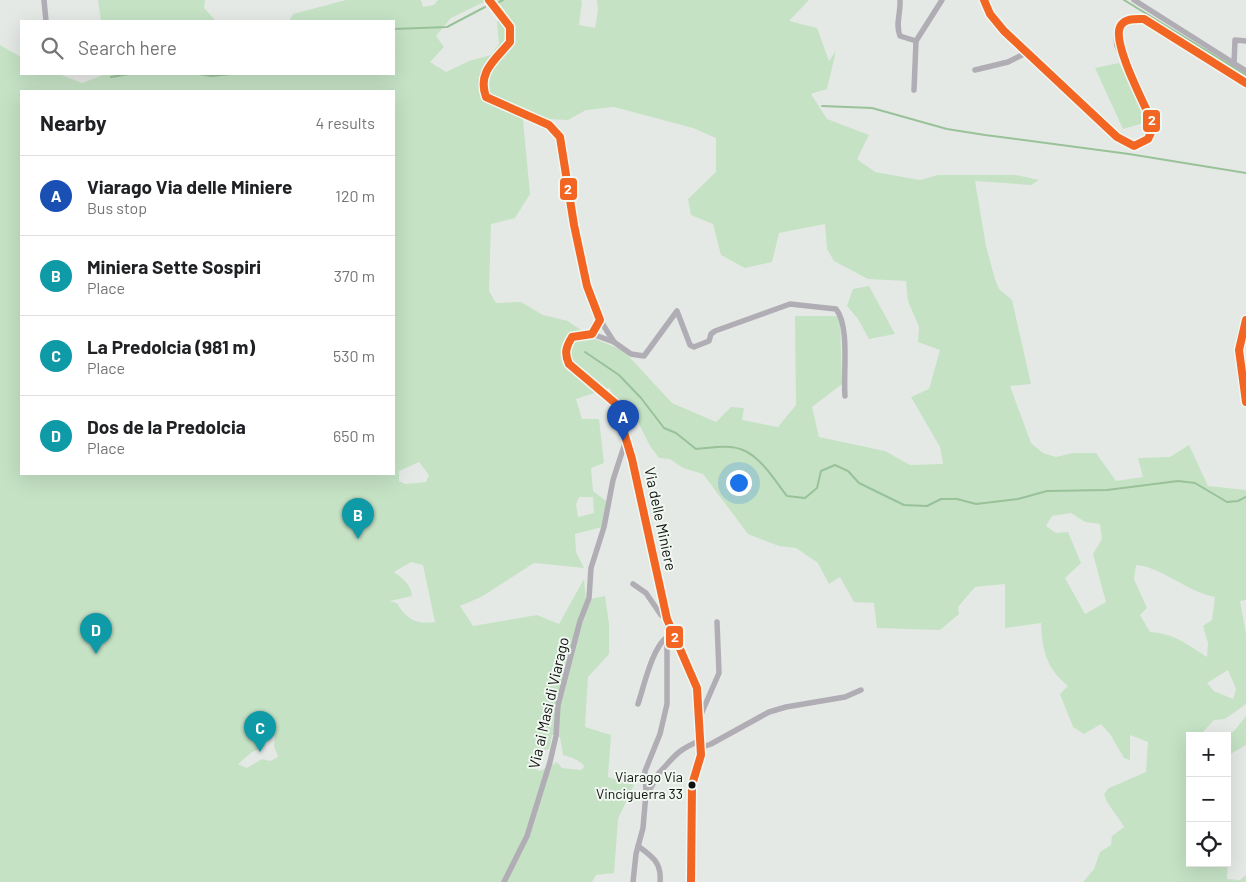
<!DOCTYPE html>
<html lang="en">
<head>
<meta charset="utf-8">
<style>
	:root { --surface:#fff; --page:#f6f6f6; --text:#202124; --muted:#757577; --line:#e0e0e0; --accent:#5b5d5a }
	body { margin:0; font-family:Barlow,sans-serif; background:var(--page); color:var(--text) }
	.controls { position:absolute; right:15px; bottom:15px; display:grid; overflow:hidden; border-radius:0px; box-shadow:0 5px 20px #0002 }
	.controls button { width:45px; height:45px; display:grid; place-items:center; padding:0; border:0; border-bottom:1px solid var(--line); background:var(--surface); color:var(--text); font:25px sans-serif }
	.you { position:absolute; left:738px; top:482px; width:18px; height:18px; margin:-12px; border:4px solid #fff; border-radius:50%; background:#1a73e8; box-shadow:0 0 0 8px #1a73e833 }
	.badge { display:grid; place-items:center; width:32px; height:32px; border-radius:50%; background:var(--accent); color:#fff; font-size:16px; font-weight:700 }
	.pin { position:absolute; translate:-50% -41px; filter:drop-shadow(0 1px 2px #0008) }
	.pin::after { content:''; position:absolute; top:26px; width:18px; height:15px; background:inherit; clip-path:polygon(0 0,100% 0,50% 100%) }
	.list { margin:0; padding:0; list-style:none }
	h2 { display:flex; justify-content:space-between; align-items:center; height:65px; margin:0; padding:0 20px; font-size:21px }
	h2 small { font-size:16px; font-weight:400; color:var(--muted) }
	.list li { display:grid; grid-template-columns:32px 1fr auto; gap:15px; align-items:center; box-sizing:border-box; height:80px; padding:0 20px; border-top:1px solid var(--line) }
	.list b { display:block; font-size:19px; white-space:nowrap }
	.list p { margin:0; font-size:16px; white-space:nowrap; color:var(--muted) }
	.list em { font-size:16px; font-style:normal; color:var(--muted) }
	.icon { flex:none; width:28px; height:28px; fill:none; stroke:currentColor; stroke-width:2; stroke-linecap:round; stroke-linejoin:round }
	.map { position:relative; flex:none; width:1246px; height:882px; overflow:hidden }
	.search { position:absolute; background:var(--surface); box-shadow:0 5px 20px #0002; left:20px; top:20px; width:375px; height:55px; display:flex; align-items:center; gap:12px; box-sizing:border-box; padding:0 18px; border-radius:0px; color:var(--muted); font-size:19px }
	.panel { position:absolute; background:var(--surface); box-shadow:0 5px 20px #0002; left:20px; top:90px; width:375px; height:385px; border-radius:0px }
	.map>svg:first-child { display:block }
</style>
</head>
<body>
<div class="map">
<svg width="1246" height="882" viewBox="0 0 1246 882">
	<rect width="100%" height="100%" fill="#e5e9e5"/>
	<!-- green -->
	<g fill="#c5e2c5" fill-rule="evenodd">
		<path d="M98 0H205L204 8 216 21H101Z"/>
		<path d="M346 0H421L423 7 434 5 438 0H488L451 18 436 36 444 47 430 62 446 72 469 61 491 55 499 44 497 22 505 11 497 0H580L582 1 579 25 595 28 598 10 597 0H809L789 21 817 28 829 61 836 51 827 89 811 94 827 119 869 135 857 159 875 172 920 180 938 175H1016L1039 180 1031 185 975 181 986 246 995 279 999 289 1012 300 1031 384 1010 386 1031 443 1043 453 1056 457 1073 453H1096L1116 481 1143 477 1138 458 1170 457 1189 445 1208 486 1246 490V600L1240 601 1246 634V704L1225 719 1214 720 1202 733 1206 736H1190V863H1227V822L1229 836 1227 879 1240 880 1246 875V882H1083L1094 869 1100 852 1111 845 1112 836 1124 827C1118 815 1107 806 1104 794L1109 788 1146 772 1148 742 1130 735V760L1124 758 1110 734 1101 724 1084 734 1073 727 1060 694 1068 686C1046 668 1042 650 1041 623L1005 628V584L975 587 958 607 959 614 940 630 877 628 874 603 854 602 840 577 829 584 818 563 796 548 779 546 748 534 703 474 683 468 670 459 659 458 650 446 634 414 624 412 609 388 576 399 582 419H599L604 463 591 468 593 491 606 501 602 527 575 534 576 552 584 568 534 563 481 597 460 606 473 626 537 615 559 624 584 579 586 600 605 596 609 624V654L588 677 585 727 611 735 608 777 634 785 618 819 614 873 596 875 592 882H0V45L21 57V74H59L82 83 106 74H394V21H289L293 14ZM21 91H394V474H21ZM614 107 693 128 716 138V172L688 199 691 215 713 224 721 255 745 268 772 262 779 233 825 224 827 249 834 261 868 279 906 281 908 301 919 327 918 342 940 350 929 389 911 397 940 447 943 464 910 465 885 451 819 437 812 407 842 384 840 316H795L796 405 778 427 742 420 744 408 731 407 716 422 672 403 623 350 592 338 568 321 543 315 521 302 496 303 489 291 491 224 515 218 530 194 522 109 549 119 568 120 586 110ZM419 462 429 475 426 482 405 484 399 481V471ZM579 497H593L594 513 578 517 576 504ZM1071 513 1085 522 1100 524 1102 539 1093 554 1106 602 1085 614 1065 578 1081 563 1068 532 1056 533 1046 526 1052 516ZM411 562 423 565 435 622C416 625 406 619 397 603L390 601 412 596C411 584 403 579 394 572ZM1136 565C1162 567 1187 592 1215 597L1212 620 1203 626 1208 643 1207 657C1186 644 1176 634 1150 632L1140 615 1147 608 1134 579ZM1228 670 1236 689 1233 699 1214 691 1207 683ZM552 735 560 737 563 755 573 758 583 764 584 767 581 770 562 768 557 762 540 771 532 768 536 753 549 749ZM275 736 274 746 278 757 270 761 262 759 247 768 238 764 252 752 265 746 262 738Z"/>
		<path d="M1119 63 1137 95 1147 122 1123 129 1095 68Z"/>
		<path d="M869 286 895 334 869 339 858 319 847 306 853 289Z"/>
		<path d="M1246 716V745L1227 756V736H1222L1234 731Z"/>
	</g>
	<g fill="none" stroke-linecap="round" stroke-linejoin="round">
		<!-- stream -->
		<g stroke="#99c299" stroke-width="2">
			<path d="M1124 0 1246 75"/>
			<path d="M499 2 503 0"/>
			<path d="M394 29 447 27 485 7"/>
			<path d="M199 74 211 76 232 74"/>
			<path d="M111 77 129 74"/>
			<path d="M822 106 872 108 947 129 985 135 1129 154 1246 173"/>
			<path d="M585 352 619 375 641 398 664 428 676 433 696 449C711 448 729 444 743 450 762 458 775 481 787 496L805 498 817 488 821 471 835 465 848 471 859 483 904 505 927 506 941 499H957L976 504 1018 499 1047 491 1107 490 1178 481 1195 483 1227 502 1238 501 1246 497"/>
		</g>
		<!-- street -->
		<g stroke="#b1adb5" stroke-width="5.5">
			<path d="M44 0 46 21"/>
			<path d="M900 0C901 13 895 24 900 36L916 41 942 0"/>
			<path d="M1134 0 1246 71"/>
			<path d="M1234 64 1235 40 1246 41"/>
			<path d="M975 70 1008 62 1026 53"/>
			<path d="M914 90 916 41"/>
			<path d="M600 320 614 342"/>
			<path d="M592 334 614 342 631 354 644 356 677 311 690 345 694 347 709 341 711 334 715 331 790 304 836 309C850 326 843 373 845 396"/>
			<path d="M633 584 646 593 661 615 667 619V704L660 734 645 771 646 793 643 828 636 854 633 882"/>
			<path d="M638 704C644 686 652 648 667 637"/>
			<path d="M699 719 719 673 717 622"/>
			<path d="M700 748 711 744 769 712 786 707 845 697 861 690"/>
			<path d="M646 793C654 787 653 780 659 773 675 756 676 751 699 741"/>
			<path d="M638 846C652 856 662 863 660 882"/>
			<path d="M504 882 527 836 550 762 556 736 558 705 580 621 589 598 591 568 604 527 613 480 626 440"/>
		</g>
		<!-- secondary -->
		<g stroke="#b0adb3" stroke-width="8">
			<path d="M489 0 510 27V42C496 61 473 72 486 97L549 125 560 137 574 225 587 286 600 320 592 334 572 337C565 347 563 352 569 364L615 403 632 459 667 619 697 688 701 755 692 785 691 882"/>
			<path d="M984 0 990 14 1004 31 1117 137 1134 146C1146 143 1152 138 1154 126L1118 45C1116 24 1123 17 1144 19L1246 83"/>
			<path d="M1246 320C1234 346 1241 375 1246 402"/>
		</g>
		<defs>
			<g id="bus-1">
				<path d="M489 0 510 27V42C495 60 477 72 486 97L549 125 560 137 574 225 587 286 600 320 592 334 572 337C566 347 564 353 569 364L615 403 632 459 667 619 697 688 701 755 692 785 691 882"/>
				<path d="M984 0 990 14 1004 31 1117 137 1134 146 1148 139 1154 126C1146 107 1112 44 1120 27 1124 18 1135 19 1144 19L1246 83"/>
				<path d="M1246 320 1239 350 1246 402"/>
			</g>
		</defs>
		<!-- bus-1 casing -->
		<use href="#bus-1" stroke="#f1f7f1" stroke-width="11"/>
		<!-- bus-1 -->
		<use href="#bus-1" stroke="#f26522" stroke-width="8"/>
	</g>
	<!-- markers -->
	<circle fill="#10110f" stroke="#f1f7f1" stroke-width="2" cx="692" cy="785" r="4.5"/>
	<g text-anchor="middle" stroke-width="4" stroke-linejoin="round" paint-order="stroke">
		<!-- bus labels -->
		<g font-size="14" fill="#10110f" stroke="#f1f7f1" text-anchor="end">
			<text x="683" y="782">Viarago Via<tspan x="683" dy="17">Vinciguerra 33</tspan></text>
		</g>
		<!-- street labels -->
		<g font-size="15" fill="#10110f" stroke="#f1f7f1">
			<text transform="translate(660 519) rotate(78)" y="5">Via delle Miniere</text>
			<text transform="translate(549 703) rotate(-77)" y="5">Via ai Masi di Viarago</text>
		</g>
	</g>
	<g stroke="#f1f7f1" stroke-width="2">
		<rect x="1142" y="109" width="19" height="24" rx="5" fill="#f26522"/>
		<rect x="559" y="177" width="19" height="24" rx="5" fill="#f26522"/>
		<rect x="665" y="625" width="19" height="24" rx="5" fill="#f26522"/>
	</g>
	<g font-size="14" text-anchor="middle" font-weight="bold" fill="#fff">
		<text x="1152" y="125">2</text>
		<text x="568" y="194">2</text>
		<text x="675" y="642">2</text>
	</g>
</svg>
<div class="controls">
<button>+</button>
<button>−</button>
<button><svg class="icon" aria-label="locate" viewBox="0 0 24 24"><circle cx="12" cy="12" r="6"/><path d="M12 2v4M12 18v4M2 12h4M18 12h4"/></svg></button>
</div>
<div class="you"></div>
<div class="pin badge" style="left:623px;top:441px;background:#1a4fb4">A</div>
<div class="pin badge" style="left:358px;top:539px;background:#0f9aa8">B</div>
<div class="pin badge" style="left:260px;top:752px;background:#0f9aa8">C</div>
<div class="pin badge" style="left:96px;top:654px;background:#0f9aa8">D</div>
<div class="search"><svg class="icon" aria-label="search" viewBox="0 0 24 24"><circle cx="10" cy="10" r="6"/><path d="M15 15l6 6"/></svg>Search here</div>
<section class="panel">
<h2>Nearby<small>4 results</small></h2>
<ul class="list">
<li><span class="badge" style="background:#1a4fb4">A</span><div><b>Viarago Via delle Miniere</b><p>Bus stop</p></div><em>120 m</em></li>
<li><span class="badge" style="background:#0f9aa8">B</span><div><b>Miniera Sette Sospiri</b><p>Place</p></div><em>370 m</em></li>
<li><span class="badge" style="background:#0f9aa8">C</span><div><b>La Predolcia (981 m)</b><p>Place</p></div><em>530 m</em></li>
<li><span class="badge" style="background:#0f9aa8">D</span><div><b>Dos de la Predolcia</b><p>Place</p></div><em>650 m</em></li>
</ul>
</section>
</div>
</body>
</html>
